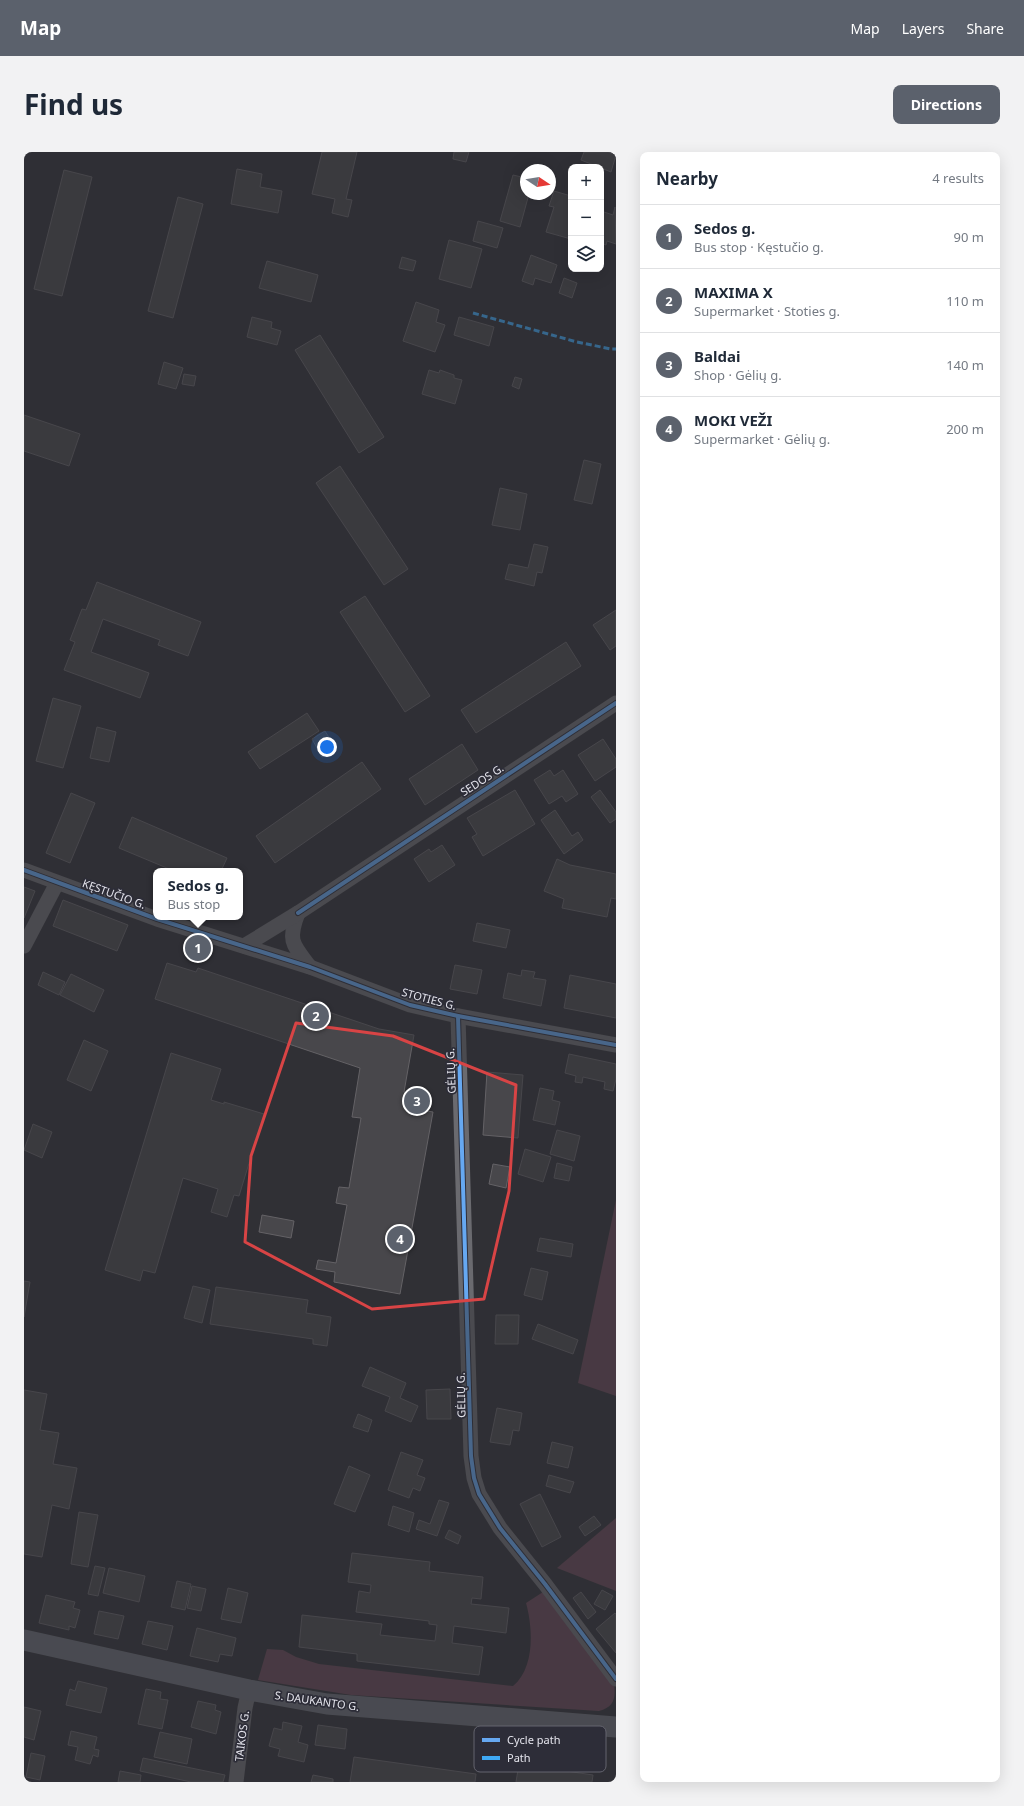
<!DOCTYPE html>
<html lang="en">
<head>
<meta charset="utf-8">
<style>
	:root { --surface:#fff; --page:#f2f2f3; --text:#1f2937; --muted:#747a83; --line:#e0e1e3; --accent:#5b616c }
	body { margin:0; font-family:"Noto Sans",sans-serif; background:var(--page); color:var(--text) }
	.controls { position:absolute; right:12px; top:12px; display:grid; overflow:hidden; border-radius:8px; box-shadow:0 4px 16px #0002 }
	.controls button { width:36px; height:36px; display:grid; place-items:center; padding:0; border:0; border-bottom:1px solid var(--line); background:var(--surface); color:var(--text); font:20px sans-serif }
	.compass { position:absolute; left:496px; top:12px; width:36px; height:36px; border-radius:50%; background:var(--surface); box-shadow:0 4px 16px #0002; rotate:102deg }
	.you { position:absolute; left:303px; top:595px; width:14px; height:14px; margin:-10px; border:3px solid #fff; border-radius:50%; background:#1a73e8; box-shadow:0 0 0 6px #1a73e833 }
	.badge { display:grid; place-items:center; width:26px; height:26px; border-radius:50%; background:var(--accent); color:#fff; font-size:13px; font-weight:700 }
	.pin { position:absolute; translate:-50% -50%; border:2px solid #fff; box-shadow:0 1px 4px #0006 }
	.popup { position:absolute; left:129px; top:716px; width:90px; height:52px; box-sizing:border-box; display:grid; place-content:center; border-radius:8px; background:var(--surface); filter:drop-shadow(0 1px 3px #0005); font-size:13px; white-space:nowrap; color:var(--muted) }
	.popup b { font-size:15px; color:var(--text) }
	.popup::after { content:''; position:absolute; left:50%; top:100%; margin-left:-8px; border:8px solid transparent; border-top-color:var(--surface) }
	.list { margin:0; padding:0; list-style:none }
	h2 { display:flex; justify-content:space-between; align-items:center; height:52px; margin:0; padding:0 16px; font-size:17px }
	h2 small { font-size:13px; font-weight:400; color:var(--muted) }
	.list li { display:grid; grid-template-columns:26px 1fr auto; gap:12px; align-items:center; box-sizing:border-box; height:64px; padding:0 16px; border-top:1px solid var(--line) }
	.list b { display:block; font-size:15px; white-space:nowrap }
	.list p { margin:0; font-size:13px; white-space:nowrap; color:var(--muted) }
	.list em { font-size:13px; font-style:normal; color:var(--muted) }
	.icon { flex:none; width:22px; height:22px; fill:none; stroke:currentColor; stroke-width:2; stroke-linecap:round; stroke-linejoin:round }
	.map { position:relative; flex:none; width:592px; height:1630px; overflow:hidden; border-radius:8px }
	header { display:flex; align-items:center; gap:24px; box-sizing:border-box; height:56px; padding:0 20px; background:var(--accent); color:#fff }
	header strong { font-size:19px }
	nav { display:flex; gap:22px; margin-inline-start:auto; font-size:14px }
	.intro { display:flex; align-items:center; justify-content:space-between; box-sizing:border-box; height:96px; padding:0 24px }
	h1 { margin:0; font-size:28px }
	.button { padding:10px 18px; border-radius:8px; background:var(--accent); color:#fff; font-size:14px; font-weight:700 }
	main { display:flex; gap:24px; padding:0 24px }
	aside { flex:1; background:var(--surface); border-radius:8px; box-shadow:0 4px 16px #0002 }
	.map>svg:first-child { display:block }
</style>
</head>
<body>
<header>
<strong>Map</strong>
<nav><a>Map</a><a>Layers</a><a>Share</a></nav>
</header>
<div class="intro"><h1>Find us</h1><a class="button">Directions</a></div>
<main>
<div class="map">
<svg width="592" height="1630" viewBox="0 0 592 1630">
	<rect width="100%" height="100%" fill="#303035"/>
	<!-- green -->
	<g fill="#664654">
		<path d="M592 1048V1244L554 1231Z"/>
		<path d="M592 1366V1439L533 1416Z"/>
		<path d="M519 1440 590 1532C592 1546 590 1555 575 1559L327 1543 234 1528 243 1497 259 1498 272 1505 295 1512 489 1534C511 1516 509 1476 502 1451Z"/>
	</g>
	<!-- building -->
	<g fill="#48474b" stroke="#646266">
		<path d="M298 0H333L322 47 328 48 324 65 308 61 311 47 288 42Z"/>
		<path d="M430 0H445L442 10 429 7Z"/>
		<path d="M560 0H584L592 3 587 20 557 8Z"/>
		<path d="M213 17 238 22 236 35 258 39 254 61 207 52Z"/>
		<path d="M40 18 68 25 38 144 10 137Z"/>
		<path d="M489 23 502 26V42H505L496 75 476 69Z"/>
		<path d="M530 39 547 44V87L522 80 530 55 525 54Z"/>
		<path d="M154 45 179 52 149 166 124 159Z"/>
		<path d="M591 55 592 92 583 89 582 93 577 91V59L589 63Z"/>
		<path d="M454 69 479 76 473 96 449 89Z"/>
		<path d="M425 88 458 97 447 136 415 127Z"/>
		<path d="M507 103 533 113 527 131 511 126 509 133 498 129Z"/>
		<path d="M378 105 392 109 389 119 375 116Z"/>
		<path d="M243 109 294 123 287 150 235 136Z"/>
		<path d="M540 126 553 131 548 146 535 141Z"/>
		<path d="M392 150 415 158 412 170 421 173 411 200 379 189Z"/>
		<path d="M228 165 248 170 247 176 257 179 253 193 223 185Z"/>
		<path d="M435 165 470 175 465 194 430 183Z"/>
		<path d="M296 183 360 285 335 301 271 198Z"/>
		<path d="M140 210 159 216 152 237 134 232Z"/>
		<path d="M405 218 415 221 416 218 430 223V226L438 228 431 252 398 242Z"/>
		<path d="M160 222 172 224 170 234 158 232Z"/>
		<path d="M491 225 498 227 495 237 488 234Z"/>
		<path d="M0 263 56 282 45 314 0 299Z"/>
		<path d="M560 308 577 312 568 352 550 348Z"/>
		<path d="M316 314 384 417 360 433 292 331Z"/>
		<path d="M476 336 503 342 496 378 468 373Z"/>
		<path d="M510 392 524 395 518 421 513 420 510 434 481 427 485 412 504 416Z"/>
		<path d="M73 430 177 470 164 504 134 493 136 488 79 467 67 500 125 521 116 546 40 518 51 490 46 488 58 457 62 458Z"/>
		<path d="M341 444 406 544 381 560 316 460Z"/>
		<path d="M592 458V494L586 498 569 473Z"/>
		<path d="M542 490 557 514 452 581 437 558Z"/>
		<path d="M29 546 57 554 39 616 12 609Z"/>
		<path d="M283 561 295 579 236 617 224 600Z"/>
		<path d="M73 575 92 580 85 610 66 606Z"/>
		<path d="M301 579 312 597 298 605 288 587Z"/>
		<path d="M579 587 592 607V615L571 629 554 603Z"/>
		<path d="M438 592 454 618 401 653 385 627Z"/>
		<path d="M338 610 357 637 251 711 232 684Z"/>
		<path d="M526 618 530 624 539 618 554 642 542 650 538 644 525 652 510 628Z"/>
		<path d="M491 638 511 672 459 704 448 685 453 682 443 666Z"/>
		<path d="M576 638 592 660V667L586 671 567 645Z"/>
		<path d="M47 641 71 651 46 711 22 701Z"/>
		<path d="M531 658 548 684 554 680 559 688 540 702 517 668Z"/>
		<path d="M108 665 203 706 197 719H150L95 696Z"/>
		<path d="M418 693 431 713 405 730 390 707 405 697 407 700Z"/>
		<path d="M533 707 546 713 592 722V747L587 746 583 765 538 756 540 747 520 739Z"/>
		<path d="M0 735 11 739 0 766Z"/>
		<path d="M39 748 104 773 93 799 29 774Z"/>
		<path d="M453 771 486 778 482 796 449 789Z"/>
		<path d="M143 811 172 820 174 816 355 877 390 883 380 940 400 944 398 958 409 960 376 1142 310 1130 311 1120 292 1117 294 1108 312 1111 323 1053 312 1051 315 1035 325 1036 337 966 328 965 336 916 131 847Z"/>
		<path d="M431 813 458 818 453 842 426 837Z"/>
		<path d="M498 818 511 820 509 826 522 828 517 854 479 846 484 821 497 824Z"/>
		<path d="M19 820 41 830 35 843 14 833Z"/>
		<path d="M47 822 80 838 70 860 36 843Z"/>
		<path d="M546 823 592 832V866L540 856Z"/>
		<path d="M60 888 84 899 67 939 43 928Z"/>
		<path d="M147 901 197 917 187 948 200 952V950L240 962 215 1044 210 1043 203 1065 187 1060 194 1037 159 1026 131 1121 119 1118 116 1129 81 1118Z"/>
		<path d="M545 902 592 912V927L589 939 580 937 581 930 559 925 558 931 551 930 552 924 541 921Z"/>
		<path d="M463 920 499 923 494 986 459 983Z"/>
		<path d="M516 936 530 939 528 948 536 950 531 973 509 968Z"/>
		<path d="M9 972 28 980 18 1006 0 998Z"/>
		<path d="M533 978 556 984 550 1009 526 1002Z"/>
		<path d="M501 997 527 1005 519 1030 494 1022Z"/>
		<path d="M533 1011 548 1015 545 1029 530 1026Z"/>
		<path d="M469 1012 486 1015 482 1036 465 1032Z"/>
		<path d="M238 1063 270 1069 267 1086 235 1080Z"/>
		<path d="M516 1086 549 1092 547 1105 513 1099Z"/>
		<path d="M507 1116 524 1120 518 1148 500 1143Z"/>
		<path d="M0 1129 6 1130 0 1165Z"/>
		<path d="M169 1134 186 1138 178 1171 160 1166Z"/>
		<path d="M192 1135 284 1148 282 1161 307 1165 303 1194 289 1192V1187L186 1172Z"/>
		<path d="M472 1163H495L494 1192H471Z"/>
		<path d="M514 1172 554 1188 549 1202 508 1187Z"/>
		<path d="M346 1215 382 1231 376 1246 394 1254 387 1270 361 1259 366 1245 338 1234Z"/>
		<path d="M426 1237 427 1267H403L402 1238Z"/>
		<path d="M0 1238 23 1242 16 1278 35 1281 29 1312 53 1316 45 1357 28 1353 18 1405 0 1402Z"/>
		<path d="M473 1256 498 1261 495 1279 489 1278 486 1293 466 1290Z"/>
		<path d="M334 1262 348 1268 344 1280 329 1275Z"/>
		<path d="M528 1290 549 1295 544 1316 523 1311Z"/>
		<path d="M377 1300 399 1308 393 1323 401 1326 396 1339 389 1336 385 1346 364 1338Z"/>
		<path d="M325 1314 346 1323 331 1360 310 1352Z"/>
		<path d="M525 1323 550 1330 546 1341 522 1334Z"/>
		<path d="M516 1342 537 1385 518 1395 496 1352Z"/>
		<path d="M415 1348 425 1351 413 1384 392 1377 395 1368 406 1372Z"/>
		<path d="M369 1354 390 1361 385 1380 364 1373Z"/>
		<path d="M55 1360 74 1363 64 1415 47 1412Z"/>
		<path d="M570 1364 577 1373 561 1384 555 1375Z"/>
		<path d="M425 1378 437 1384 434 1392 421 1386Z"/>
		<path d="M328 1401 406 1410 405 1419 459 1425 457 1447 448 1446 447 1452 485 1456 482 1481 430 1474 428 1491 459 1495 455 1523 333 1509V1502L275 1495 278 1463 358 1472 356 1483 411 1489 413 1473 405 1472V1469L332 1460 335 1439 346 1441 347 1433 324 1430Z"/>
		<path d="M71 1414 81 1416 74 1444 64 1442Z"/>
		<path d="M85 1416 121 1424 115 1450 79 1441Z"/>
		<path d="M153 1429 167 1432 161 1458 147 1455Z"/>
		<path d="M168 1434 182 1437 177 1459 163 1456Z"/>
		<path d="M204 1436 224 1441 217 1471 197 1467Z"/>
		<path d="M578 1438 589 1444 581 1458 570 1452Z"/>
		<path d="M557 1440 572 1460 564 1467 549 1446Z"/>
		<path d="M22 1443 51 1450 49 1456 56 1458 51 1476 45 1474V1478L15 1471Z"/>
		<path d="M75 1459 100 1464 94 1487 70 1482Z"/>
		<path d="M591 1461 592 1462V1501L572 1477Z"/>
		<path d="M124 1469 149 1474 143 1498 118 1492Z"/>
		<path d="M173 1476 212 1486 208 1504 196 1502 194 1510 166 1504Z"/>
		<path d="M54 1529 83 1536 77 1561 42 1553 46 1537 51 1539Z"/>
		<path d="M122 1537 137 1540 136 1547 144 1548 138 1577 114 1572Z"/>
		<path d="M174 1549 192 1553 191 1558 197 1560 192 1582 167 1575Z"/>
		<path d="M0 1555 17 1559 10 1588 0 1585Z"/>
		<path d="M259 1570 278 1574 274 1590 284 1593 280 1610 254 1604 256 1597 245 1594 250 1576 258 1578Z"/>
		<path d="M294 1573 323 1577 321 1597 291 1593Z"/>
		<path d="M47 1579 73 1585 70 1597 75 1598 74 1605 69 1603 66 1612 51 1608 54 1595 44 1593Z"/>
		<path d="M136 1580 168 1587 163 1612 130 1605Z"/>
		<path d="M7 1601 21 1604 16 1628 2 1625Z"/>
		<path d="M330 1605 452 1622 451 1630H326Z"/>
		<path d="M119 1606 201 1623 199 1630H167L116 1619Z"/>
		<path d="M495 1612 569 1623 568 1630H492Z"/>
		<path d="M96 1619 117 1623 116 1630H94Z"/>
		<path d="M289 1623 309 1627V1630H287Z"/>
	</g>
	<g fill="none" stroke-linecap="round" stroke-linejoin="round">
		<!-- minor -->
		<g stroke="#6a6a6f" stroke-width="15">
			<path d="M0 718 133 767 286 815 386 853 434 864 592 893"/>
			<path d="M274 761C263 789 269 793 286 815"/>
			<path d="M0 794 33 731"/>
			<path d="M220 794 274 761 592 551"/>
			<path d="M434 864 447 1304 450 1326 455 1342 476 1376 521 1432 592 1527"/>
			<path d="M212 1630 221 1556 225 1538"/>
		</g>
		<!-- secondary -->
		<path stroke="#696c74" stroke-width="21" d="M0 1488 225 1538 303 1552 592 1575"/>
		<!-- quiet -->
		<path stroke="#3fa9f5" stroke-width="3" stroke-dasharray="6 3" stroke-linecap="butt" d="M449 161 553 190 587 197H592"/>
		<defs>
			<g id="cycleway">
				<path d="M0 718 133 767 286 815 386 853 434 864 592 893"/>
				<path d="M274 761 592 551"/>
				<path d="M434 864 447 1304 450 1326 455 1342 476 1376 521 1432 592 1527"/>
			</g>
		</defs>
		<!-- cycleway casing -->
		<use href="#cycleway" stroke="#2d2d38" stroke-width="6"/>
		<!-- cycleway -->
		<use href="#cycleway" stroke="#66a8f1" stroke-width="4"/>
	</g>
	<!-- marked area -->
	<path d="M0 0H592V1630H0ZM272 871 369 884 492 933 485 1039 460 1147 348 1157 221 1090 227 1004Z" fill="#303035" fill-opacity=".55" fill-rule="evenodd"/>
	<path fill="none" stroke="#d84445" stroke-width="3" stroke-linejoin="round" d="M272 871 369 884 492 933 485 1039 460 1147 348 1157 221 1090 227 1004Z"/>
	<g text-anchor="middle" stroke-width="3.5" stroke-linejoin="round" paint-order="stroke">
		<!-- street labels -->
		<g font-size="11" fill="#e4e4ec" stroke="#2d2d38">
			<text transform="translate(458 628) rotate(-33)" y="4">SEDOS G.</text>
			<text transform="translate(90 742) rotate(20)" y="4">KĘSTUČIO G.</text>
			<text transform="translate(405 847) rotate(15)" y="4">STOTIES G.</text>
			<text transform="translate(427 919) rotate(-92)" y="4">GĖLIŲ G.</text>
			<text transform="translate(437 1243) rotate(-91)" y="4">GĖLIŲ G.</text>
			<text transform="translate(293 1549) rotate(8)" y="4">S. DAUKANTO G.</text>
			<text transform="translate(218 1584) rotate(-83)" y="4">TAIKOS G.</text>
		</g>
	</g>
	<!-- legend -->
	<rect x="450" y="1574" width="132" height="46" rx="6" fill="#2d2d38" stroke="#64646e" stroke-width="1"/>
	<rect x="458" y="1586" width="18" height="4" fill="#66a8f1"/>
	<rect x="458" y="1604" width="18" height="4" fill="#3fa9f5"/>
	<g font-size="11" fill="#e4e4ec">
		<text x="483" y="1592">Cycle path</text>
		<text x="483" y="1610">Path</text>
	</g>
</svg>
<div class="controls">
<button>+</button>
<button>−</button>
<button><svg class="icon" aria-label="layers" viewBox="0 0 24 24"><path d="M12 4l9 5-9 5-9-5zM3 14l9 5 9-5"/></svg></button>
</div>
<svg class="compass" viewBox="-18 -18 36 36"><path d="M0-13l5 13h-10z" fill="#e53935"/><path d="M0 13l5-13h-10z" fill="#747a83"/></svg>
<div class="you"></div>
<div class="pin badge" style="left:174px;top:796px">1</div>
<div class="popup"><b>Sedos g.</b>Bus stop</div>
<div class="pin badge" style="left:292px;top:864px">2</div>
<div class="pin badge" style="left:393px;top:949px">3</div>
<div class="pin badge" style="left:376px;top:1087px">4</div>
</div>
<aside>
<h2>Nearby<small>4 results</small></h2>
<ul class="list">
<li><span class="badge">1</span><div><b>Sedos g.</b><p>Bus stop · Kęstučio g.</p></div><em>90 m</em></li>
<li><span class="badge">2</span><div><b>MAXIMA X</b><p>Supermarket · Stoties g.</p></div><em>110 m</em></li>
<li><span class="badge">3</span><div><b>Baldai</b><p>Shop · Gėlių g.</p></div><em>140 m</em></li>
<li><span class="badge">4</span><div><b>MOKI VEŽI</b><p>Supermarket · Gėlių g.</p></div><em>200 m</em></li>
</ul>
</aside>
</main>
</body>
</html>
